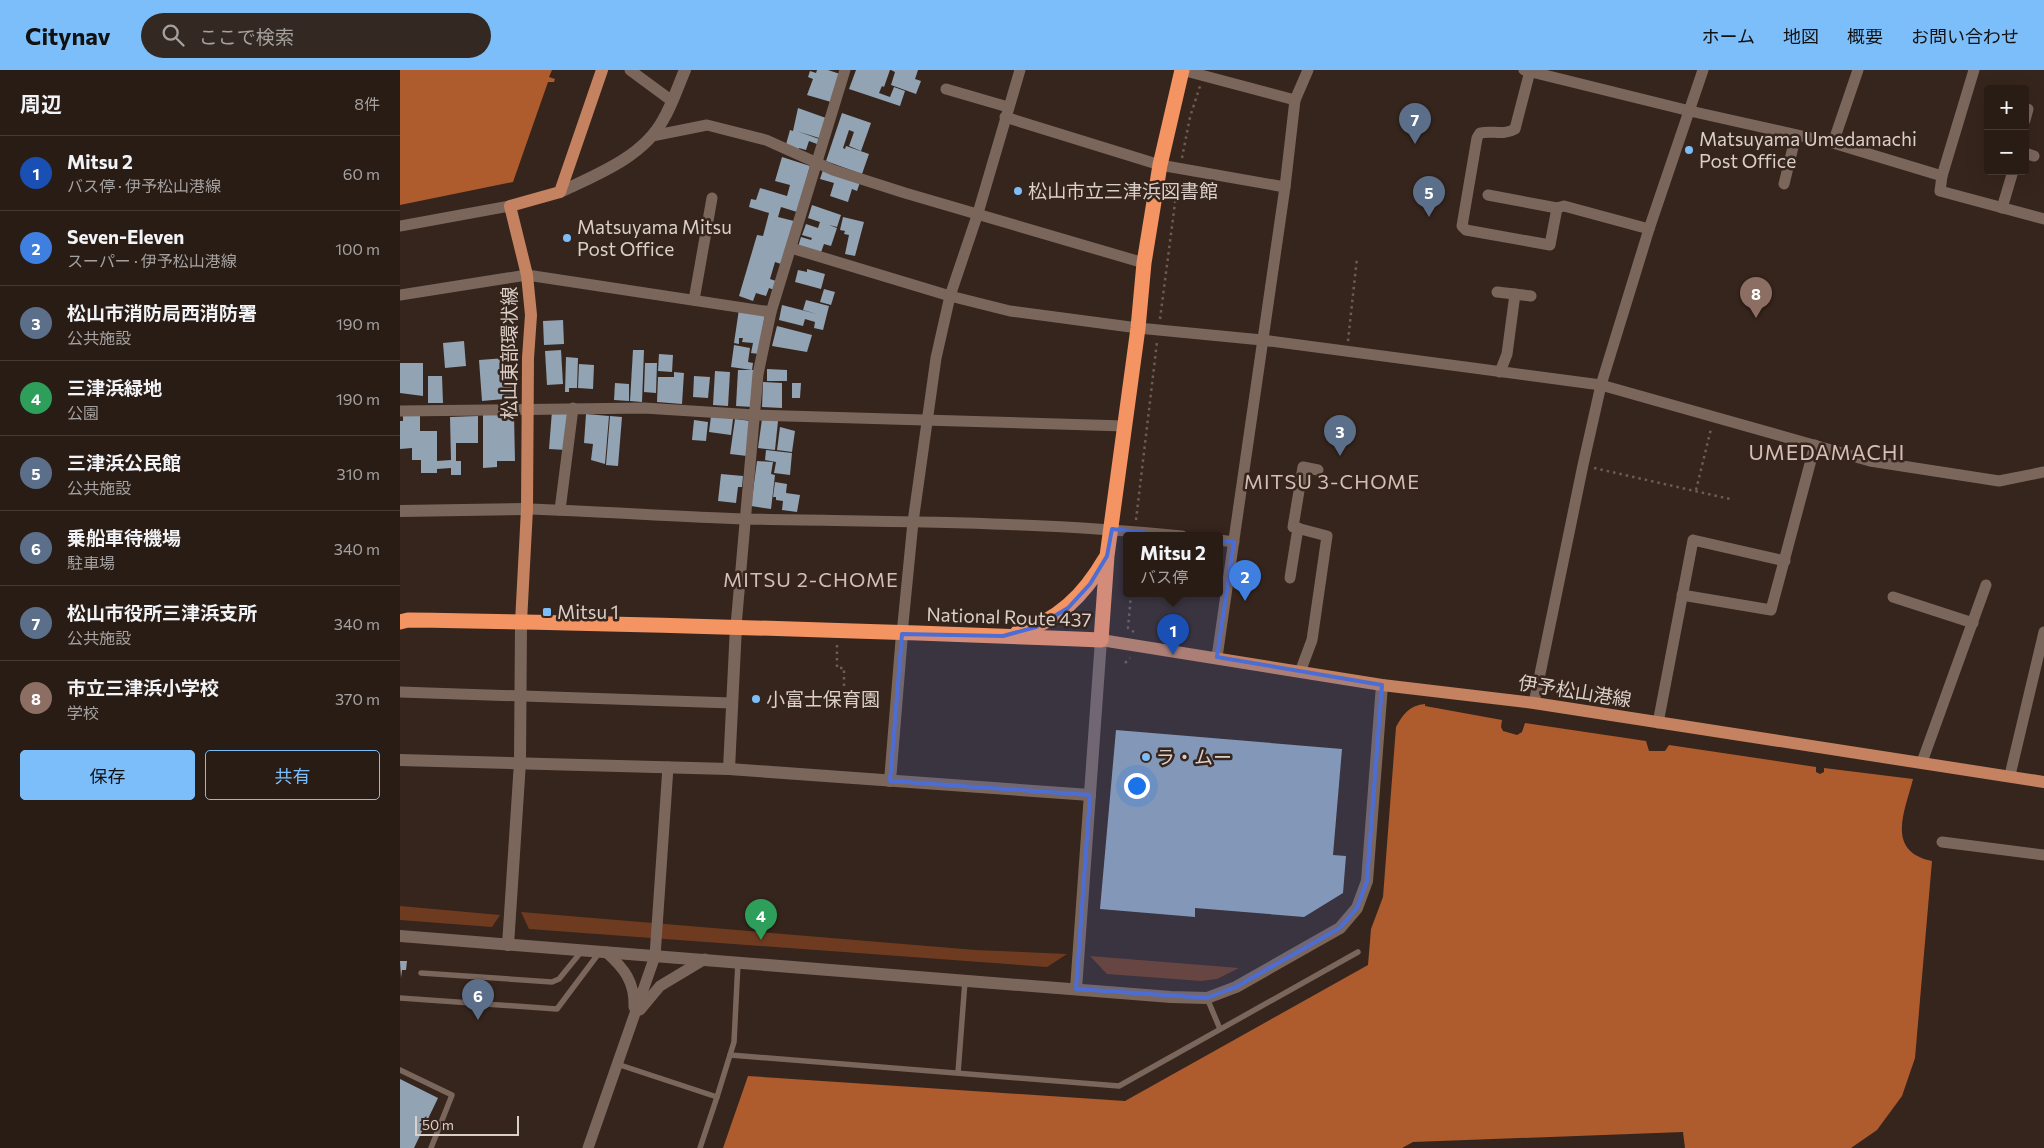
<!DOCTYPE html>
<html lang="ja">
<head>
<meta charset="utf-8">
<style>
	:root { --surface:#281c15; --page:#342922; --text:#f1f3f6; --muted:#a5a1a0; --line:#443a34; --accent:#7cbef9 }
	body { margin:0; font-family:Commissioner,"Noto Sans JP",sans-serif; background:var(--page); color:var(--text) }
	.controls { position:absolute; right:15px; top:15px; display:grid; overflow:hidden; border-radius:5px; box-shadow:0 5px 20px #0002 }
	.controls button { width:45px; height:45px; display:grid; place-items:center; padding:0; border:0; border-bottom:1px solid var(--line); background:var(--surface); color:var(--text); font:25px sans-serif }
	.scale { position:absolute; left:15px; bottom:12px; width:104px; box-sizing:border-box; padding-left:5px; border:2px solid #dbcfc9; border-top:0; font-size:14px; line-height:18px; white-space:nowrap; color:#dbcfc9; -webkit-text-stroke:4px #36251c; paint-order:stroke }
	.you { position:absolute; left:736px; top:715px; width:18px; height:18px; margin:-12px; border:4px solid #fff; border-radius:50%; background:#1a73e8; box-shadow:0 0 0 8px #1a73e833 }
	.badge { display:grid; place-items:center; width:32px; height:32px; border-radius:50%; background:var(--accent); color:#fff; font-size:16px; font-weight:700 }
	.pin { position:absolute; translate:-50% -41px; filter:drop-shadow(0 1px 2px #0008) }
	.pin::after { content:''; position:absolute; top:26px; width:18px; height:15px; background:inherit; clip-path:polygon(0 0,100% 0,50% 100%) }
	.popup { position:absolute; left:723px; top:462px; width:100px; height:65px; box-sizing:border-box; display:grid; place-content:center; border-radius:5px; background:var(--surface); filter:drop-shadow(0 1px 4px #0005); font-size:16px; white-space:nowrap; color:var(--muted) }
	.popup b { font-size:19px; color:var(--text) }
	.popup::after { content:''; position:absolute; left:50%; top:100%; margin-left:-10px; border:10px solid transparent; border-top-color:var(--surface) }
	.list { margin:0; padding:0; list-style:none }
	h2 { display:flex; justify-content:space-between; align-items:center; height:65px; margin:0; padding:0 20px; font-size:21px }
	h2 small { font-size:16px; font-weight:400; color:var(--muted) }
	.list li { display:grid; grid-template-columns:32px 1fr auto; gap:15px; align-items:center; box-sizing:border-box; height:75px; padding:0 20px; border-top:1px solid var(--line) }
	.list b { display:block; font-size:19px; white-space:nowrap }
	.list p { margin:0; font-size:16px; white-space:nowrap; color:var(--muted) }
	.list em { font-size:16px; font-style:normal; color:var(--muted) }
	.actions { display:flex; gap:10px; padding:15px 20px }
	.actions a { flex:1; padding:11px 0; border:1px solid var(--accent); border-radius:5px; text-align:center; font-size:18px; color:var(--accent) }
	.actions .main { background:var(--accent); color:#111 }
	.icon { flex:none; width:28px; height:28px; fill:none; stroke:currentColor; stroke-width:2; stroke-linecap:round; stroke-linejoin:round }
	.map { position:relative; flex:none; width:1644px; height:1078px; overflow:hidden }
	header { display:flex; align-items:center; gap:30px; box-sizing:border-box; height:70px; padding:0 25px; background:var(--accent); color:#111 }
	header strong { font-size:24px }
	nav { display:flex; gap:28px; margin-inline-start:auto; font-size:18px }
	.search { width:350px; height:45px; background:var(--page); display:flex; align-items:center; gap:12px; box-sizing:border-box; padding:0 18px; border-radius:28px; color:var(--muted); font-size:19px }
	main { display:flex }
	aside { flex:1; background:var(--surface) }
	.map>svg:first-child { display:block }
</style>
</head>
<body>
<header>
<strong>Citynav</strong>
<div class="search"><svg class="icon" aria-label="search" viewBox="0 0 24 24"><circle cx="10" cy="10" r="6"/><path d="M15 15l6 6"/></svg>ここで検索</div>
<nav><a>ホーム</a><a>地図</a><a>概要</a><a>お問い合わせ</a></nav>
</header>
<main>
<aside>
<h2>周辺<small>8件</small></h2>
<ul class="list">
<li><span class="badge" style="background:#1a4fb4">1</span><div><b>Mitsu 2</b><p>バス停 · 伊予松山港線</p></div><em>60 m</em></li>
<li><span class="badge" style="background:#3f7fe0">2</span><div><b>Seven-Eleven</b><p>スーパー · 伊予松山港線</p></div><em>100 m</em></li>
<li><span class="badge" style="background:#5c6f8a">3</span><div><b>松山市消防局西消防署</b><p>公共施設</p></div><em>190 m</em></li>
<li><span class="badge" style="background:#2e9e5b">4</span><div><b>三津浜緑地</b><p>公園</p></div><em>190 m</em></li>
<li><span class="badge" style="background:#5c6f8a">5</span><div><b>三津浜公民館</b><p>公共施設</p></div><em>310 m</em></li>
<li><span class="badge" style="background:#5c6f8a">6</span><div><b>乗船車待機場</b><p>駐車場</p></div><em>340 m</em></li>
<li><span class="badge" style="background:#5c6f8a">7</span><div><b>松山市役所三津浜支所</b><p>公共施設</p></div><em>340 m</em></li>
<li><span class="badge" style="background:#8d6e63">8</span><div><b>市立三津浜小学校</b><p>学校</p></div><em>370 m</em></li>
</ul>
<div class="actions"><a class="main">保存</a><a>共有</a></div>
</aside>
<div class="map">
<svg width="1644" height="1078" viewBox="0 0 1644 1078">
	<rect width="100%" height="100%" fill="#36251c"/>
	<!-- green -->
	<g fill="#6f3b20">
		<path d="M0 836 100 845 92 857 0 850Z"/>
		<path d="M121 842 575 880 667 884 647 897 129 859Z"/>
		<path d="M690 886 839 898 817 909 801 911 707 904Z"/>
	</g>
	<!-- water -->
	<g fill="#ae5b2e">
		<path d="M0 0H152L149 7 155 9 154 12H148L113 112 0 135Z"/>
		<path d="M1025 634V636L1102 650 1101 657 1103 661 1117 665 1122 662 1125 653 1246 671 1249 681H1265L1269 675 1416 697V702L1420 704 1424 702V698L1513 709C1505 741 1485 781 1532 791L1515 988 1502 1026 1477 1060 1451 1078H1285L1283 1062 1013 1072 1002 1078H323L348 1006 725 1031 968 895 971 859 983 827 996 657C1003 644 1010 635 1025 634Z"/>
	</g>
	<!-- building -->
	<g fill="#92a3b3">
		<path d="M417 0H428L440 4 431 32 407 25 413 9 408 7 410 1 416 3Z"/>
		<path d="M456 0H490L484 17 482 16 479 23 490 27 494 17 505 21 500 36 449 19Z"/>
		<path d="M491 0H518L515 9 521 11 516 24 491 15 495 2Z"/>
		<path d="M398 38 426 48 419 68 397 61 419 69 417 74 409 71 406 80 399 78 398 82 385 78 390 60 393 61Z"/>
		<path d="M442 43 471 53 461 81 449 76 454 62 449 60 443 78 445 79 446 76 469 84 462 104 426 91Z"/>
		<path d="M382 87 410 96 397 142 381 137 378 147 394 151 381 194 375 192 370 209 376 211 374 220 369 218 366 226 356 223 353 231 339 226 357 165 363 166 369 143 349 137 351 129 356 130 360 118 387 126 390 115 375 111Z"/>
		<path d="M423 100 460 112 457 121 452 119 448 132 430 126 434 113 420 109Z"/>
		<path d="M412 135 441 145 437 157 429 155 437 158 431 176 424 174 420 185 398 177 401 167 411 170 412 168 402 165 406 154 418 158 420 152 408 148Z"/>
		<path d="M443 147 464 152 455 186 445 184 449 165 444 164 445 161 440 160Z"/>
		<path d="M407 199 425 204 421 219 395 212 398 200 407 202Z"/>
		<path d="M424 219 435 222 431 235 420 232Z"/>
		<path d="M406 230 429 236 423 260 414 258 415 252 405 249 403 256 379 250 382 235 417 244 403 240Z"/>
		<path d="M339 239 365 243 359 284 351 283 353 273 342 272 343 268H339V274L334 273Z"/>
		<path d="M163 250 164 274 144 275 143 251Z"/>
		<path d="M377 256 412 265 407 282 372 276Z"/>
		<path d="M64 271 66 296 45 298 43 273Z"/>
		<path d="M334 275 350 278 348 292 353 293 352 300 331 297Z"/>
		<path d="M161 280 163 314 147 315 145 281Z"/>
		<path d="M233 280H244L242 332 230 331Z"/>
		<path d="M259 284 273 285 272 302 258 301Z"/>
		<path d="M166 287 178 288 177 318H169V322H165Z"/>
		<path d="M106 288 107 307H113L115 328 82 331 79 290Z"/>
		<path d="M0 293H23V326L0 323Z"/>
		<path d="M245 293H257L256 323 244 322Z"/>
		<path d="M179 294 194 295 193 319 178 318Z"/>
		<path d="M367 299 387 300V311H367Z"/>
		<path d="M338 300H354L352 337 336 336Z"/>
		<path d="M315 301 330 302 328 336 313 335Z"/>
		<path d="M274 302 284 303 282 334 257 332 258 307H274Z"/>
		<path d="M28 306H42L43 333H28Z"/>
		<path d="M294 306 310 307 308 328 293 327Z"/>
		<path d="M363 312 382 313V338L362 337Z"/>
		<path d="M215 313 229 314V331L214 330Z"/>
		<path d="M392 313H401L400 328H392Z"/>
		<path d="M152 341 169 343 166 380 149 379Z"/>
		<path d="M186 344 209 346 205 394 191 390 193 374 184 373Z"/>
		<path d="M3 345H20V361H37V391L51 390 50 347 78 346V373H56V391H61V405H51V398L37 399V403H21V390H12V378L0 379V351H3Z"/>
		<path d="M83 345H114L115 391H97V397L83 398Z"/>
		<path d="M210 346 222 347 218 396 206 395Z"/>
		<path d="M311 346 333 349 331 365 309 362Z"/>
		<path d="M335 349 351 351 347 386 330 384Z"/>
		<path d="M362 349 378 351 375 380 358 378Z"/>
		<path d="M294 350 308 352 306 371 292 370Z"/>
		<path d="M380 357 395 361 392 382 377 380Z"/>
		<path d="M366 380 392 383 390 405 374 403 376 392 365 390Z"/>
		<path d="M357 391 373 392 371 404 375 405 371 439 351 436Z"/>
		<path d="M321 404 343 406 342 417H338L336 433 318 431Z"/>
		<path d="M375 412 387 414 386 423 400 425 397 442 382 440 383 431 376 430V427H373Z"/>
		<path d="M716 660 942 679 933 785 946 786 943 823 904 847 795 838V847L700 839Z"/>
		<path d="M0 891H7L6 900H2L1 908Z"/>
		<path d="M0 1009 38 1028 14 1078H0Z"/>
	</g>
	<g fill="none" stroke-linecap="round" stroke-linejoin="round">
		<!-- path -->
		<g stroke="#6c5d54" stroke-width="2.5" stroke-dasharray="2.5 4" stroke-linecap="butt">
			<path d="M782 88 790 47 800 16"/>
			<path d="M760 249 778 110"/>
			<path d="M948 271 957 188"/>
			<path d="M1194 398 1330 429"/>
			<path d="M1296 420 1311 359"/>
			<path d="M736 450 757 272"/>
			<path d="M731 524 728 558 734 562"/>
			<path d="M437 575V598H444V617"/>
			<path d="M725 593 730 588"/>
		</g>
		<!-- lane -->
		<g stroke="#7b665c" stroke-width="5.5">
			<path d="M21 903 152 912 159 909 181 882"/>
			<path d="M0 928 157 939 199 883"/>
			<path d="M807 928 820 959"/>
			<path d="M330 985 719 1016 958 882"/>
			<path d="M217 994 317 1027 300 1078"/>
			<path d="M0 1000 52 1025 31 1078"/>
			<path d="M558 1003 565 911"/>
			<path d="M317 1027 334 972 338 892"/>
		</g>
		<!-- street -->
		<g stroke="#7b665c" stroke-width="11">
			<path d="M230 0 272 31"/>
			<path d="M782 0 895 30"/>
			<path d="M1124 0 1290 41 1433 73 1542 106 1540 121 1644 149"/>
			<path d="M1130 1 1115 59C1103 66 1093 60 1080 63L1077 68 1062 156 1066 160 1150 175 1157 138"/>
			<path d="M546 19 608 37"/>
			<path d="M605 47 760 95 885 117"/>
			<path d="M1625 50 1628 39"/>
			<path d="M252 66 307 55 366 70 433 100 505 123 744 193"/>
			<path d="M1433 73 1458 0"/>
			<path d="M1625 83 1634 86"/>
			<path d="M1542 106 1574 0"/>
			<path d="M1384 114 1396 65"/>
			<path d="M1088 125 1157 138 1164 136 1249 159"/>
			<path d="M1602 138 1613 101"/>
			<path d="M0 156 110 136"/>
			<path d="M391 178 550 226 610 241 738 258 862 270 1201 315 1470 391 1599 411 1644 402"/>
			<path d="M1097 222 1131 226"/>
			<path d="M0 225 127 205 371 242"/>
			<path d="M294 230 312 128"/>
			<path d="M1100 302 1107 284 1115 224"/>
			<path d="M0 341 244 338 355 345 725 356"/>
			<path d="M127 439C200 441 274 447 347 449 492 452 638 451 782 466"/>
			<path d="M160 440 173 338"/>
			<path d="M819 470 834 472"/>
			<path d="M890 508 898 458"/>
			<path d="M1282 525 1371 540 1415 375"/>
			<path d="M1493 527 1573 553"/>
			<path d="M336 556 358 304 371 242 445 0"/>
			<path d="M502 564 513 452 536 288 550 226 578 143 620 0"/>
			<path d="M817 587 885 117 895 30 908 0"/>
			<path d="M900 602 912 570 927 466 893 457 903 397 918 400"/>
			<path d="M0 622 332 633"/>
			<path d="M1134 633 1183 395 1201 315 1249 159 1303 0"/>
			<path d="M1258 653 1293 470 1385 491"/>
			<path d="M1522 692 1586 515"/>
			<path d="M1610 705 1644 562"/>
			<path d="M1542 772 1644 785"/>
			<path d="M206 882C224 898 235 912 234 937"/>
			<path d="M240 940 260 916 305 889"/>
			<path d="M188 1078 255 886 268 697"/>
		</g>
		<!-- secondary -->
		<g stroke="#7b665c" stroke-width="12">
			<path d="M160 122C196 105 243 87 263 50 272 35 278 16 285 0"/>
			<path d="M0 441 127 439"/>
			<path d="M0 690 329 699 690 725"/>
			<path d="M329 699 336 556"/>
			<path d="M490 711 502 564"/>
			<path d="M0 866 771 927 807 928 836 917 940 858 957 838 967 811 982 615"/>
			<path d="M108 875 120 692 121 552"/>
			<path d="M676 919 701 570"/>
		</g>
		<!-- primary -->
		<g stroke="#c48260" stroke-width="12">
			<path d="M121 552 127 439 128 288 131 245 127 205 110 136 160 122 202 0"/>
			<path d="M701 570 982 615 1134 633 1644 712"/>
		</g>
		<!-- highway -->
		<g stroke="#f49463" stroke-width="15">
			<path d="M0 552 8 550C239 553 470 561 701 570L707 486 738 258 744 193 760 95 782 0"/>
			<path d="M617 563C658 551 684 525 705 489"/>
		</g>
	</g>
	<!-- marked area -->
	<path fill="#4c6ed4" fill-opacity="0.2" stroke="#4c6ed4" stroke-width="4" stroke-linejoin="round" d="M712 459 834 472 817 587 982 615 967 811 957 838 940 858 836 917 807 928 676 919 690 725 490 711 502 564 603 566 636 557 668 538 690 514 707 486Z"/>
	<!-- markers -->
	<g fill="#7cbef9" stroke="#36251c" stroke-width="2">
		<circle cx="1289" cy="80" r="5"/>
		<circle cx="618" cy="121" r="5"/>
		<circle cx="167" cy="168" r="5"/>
		<rect x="142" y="537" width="10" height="10" rx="2.5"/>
		<circle cx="356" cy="629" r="5"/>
		<circle cx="746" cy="687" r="5"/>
	</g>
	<g text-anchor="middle" stroke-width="5" stroke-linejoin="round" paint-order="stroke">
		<!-- poi labels -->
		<g font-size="19" fill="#dbcfc9" stroke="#36251c" text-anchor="start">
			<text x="1299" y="76">Matsuyama Umedamachi<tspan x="1299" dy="22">Post Office</tspan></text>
			<text x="628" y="128">松山市立三津浜図書館</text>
			<text x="177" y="164">Matsuyama Mitsu<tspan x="177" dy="22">Post Office</tspan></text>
			<text x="157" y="549">Mitsu 1</text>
			<text x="366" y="636">小富士保育園</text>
			<text x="756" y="694">ラ・ムー</text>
		</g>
		<!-- street labels -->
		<g font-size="19" fill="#dbcfc9" stroke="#36251c">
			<text transform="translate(109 283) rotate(-90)" y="7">松山東部環状線</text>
			<text transform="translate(609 547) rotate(2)" y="7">National Route 437</text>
			<text transform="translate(1175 621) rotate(9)" y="7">伊予松山港線</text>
		</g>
		<!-- neighbourhood labels -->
		<g font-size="20" letter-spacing="1" fill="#d5beb3" stroke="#36251c">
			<text x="932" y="419">MITSU 3-CHOME</text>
			<text x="411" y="517">MITSU 2-CHOME</text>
		</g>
		<!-- quarter labels -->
		<g font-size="21" letter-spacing="1" fill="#d5beb3" stroke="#36251c">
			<text x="1427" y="390">UMEDAMACHI</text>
		</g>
	</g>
</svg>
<div class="controls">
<button>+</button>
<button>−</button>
</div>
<div class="scale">50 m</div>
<div class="you"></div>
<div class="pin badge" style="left:773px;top:585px;background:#1a4fb4">1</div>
<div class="popup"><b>Mitsu 2</b>バス停</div>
<div class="pin badge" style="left:845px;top:531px;background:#3f7fe0">2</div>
<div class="pin badge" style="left:940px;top:386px;background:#5c6f8a">3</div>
<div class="pin badge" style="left:361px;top:870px;background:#2e9e5b">4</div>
<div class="pin badge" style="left:1029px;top:147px;background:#5c6f8a">5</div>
<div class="pin badge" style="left:78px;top:950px;background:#5c6f8a">6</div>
<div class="pin badge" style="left:1015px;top:74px;background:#5c6f8a">7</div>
<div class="pin badge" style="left:1356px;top:248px;background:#8d6e63">8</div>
</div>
</main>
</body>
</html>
